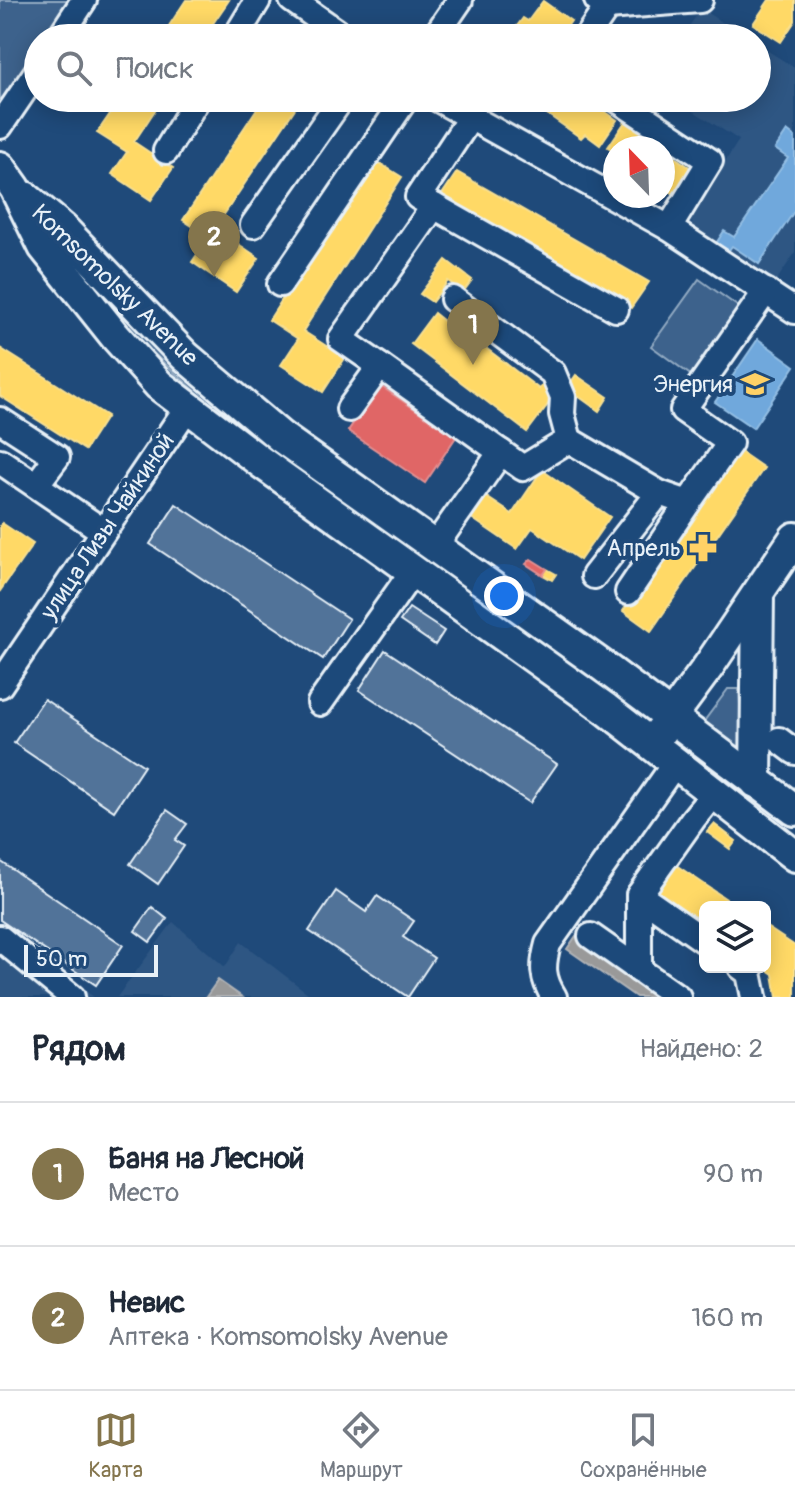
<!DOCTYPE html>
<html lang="ru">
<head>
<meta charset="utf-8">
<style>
	:root { --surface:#fff; --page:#f2f2f3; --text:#1f2937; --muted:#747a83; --line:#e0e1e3; --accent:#84754c }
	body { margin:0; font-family:Pangolin,sans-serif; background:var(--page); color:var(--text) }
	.controls { position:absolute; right:24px; bottom:24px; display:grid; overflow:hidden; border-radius:12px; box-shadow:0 4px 20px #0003 }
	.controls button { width:72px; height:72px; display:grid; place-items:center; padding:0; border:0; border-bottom:2px solid var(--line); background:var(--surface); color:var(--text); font:40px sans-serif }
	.compass { position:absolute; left:603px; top:136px; width:72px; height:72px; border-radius:50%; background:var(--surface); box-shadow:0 4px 20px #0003; rotate:337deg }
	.scale { position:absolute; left:24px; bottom:20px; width:134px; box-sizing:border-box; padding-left:8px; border:4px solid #e8f1f8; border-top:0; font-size:22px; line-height:28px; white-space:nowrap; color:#e8f1f8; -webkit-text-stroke:6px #1f4a7a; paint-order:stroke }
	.you { position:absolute; left:504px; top:596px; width:28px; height:28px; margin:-20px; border:6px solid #fff; border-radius:50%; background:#1a73e8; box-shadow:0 0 0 12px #1a73e833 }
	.badge { display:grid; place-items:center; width:52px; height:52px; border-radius:50%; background:var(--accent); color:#fff; font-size:26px; font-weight:700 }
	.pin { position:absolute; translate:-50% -66px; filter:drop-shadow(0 2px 4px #0008) }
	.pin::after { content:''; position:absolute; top:42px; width:28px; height:24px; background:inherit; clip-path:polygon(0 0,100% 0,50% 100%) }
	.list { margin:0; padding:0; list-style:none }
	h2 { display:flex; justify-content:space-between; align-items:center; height:104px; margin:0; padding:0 32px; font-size:34px }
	h2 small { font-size:26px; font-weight:400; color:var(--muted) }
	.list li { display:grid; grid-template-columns:52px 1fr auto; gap:24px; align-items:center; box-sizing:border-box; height:144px; padding:0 32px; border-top:2px solid var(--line) }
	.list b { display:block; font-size:30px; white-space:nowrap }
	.list p { margin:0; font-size:26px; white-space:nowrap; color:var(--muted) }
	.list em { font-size:26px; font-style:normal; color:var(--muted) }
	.icon { flex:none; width:44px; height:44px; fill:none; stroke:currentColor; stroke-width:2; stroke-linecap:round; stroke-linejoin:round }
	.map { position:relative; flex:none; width:795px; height:997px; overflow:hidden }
	.search { position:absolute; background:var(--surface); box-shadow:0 4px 20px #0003; left:24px; right:24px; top:24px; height:88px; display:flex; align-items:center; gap:20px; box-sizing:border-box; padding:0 28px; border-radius:44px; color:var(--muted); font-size:30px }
	.sheet { height:392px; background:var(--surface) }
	nav { display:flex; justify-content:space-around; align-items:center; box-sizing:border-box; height:112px; border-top:2px solid var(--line); background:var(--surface); font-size:22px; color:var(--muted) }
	nav a { display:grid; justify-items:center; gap:4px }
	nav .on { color:var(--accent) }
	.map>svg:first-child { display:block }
</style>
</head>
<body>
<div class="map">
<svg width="795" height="997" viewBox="0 0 795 997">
	<rect width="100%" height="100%" fill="#1f4a7a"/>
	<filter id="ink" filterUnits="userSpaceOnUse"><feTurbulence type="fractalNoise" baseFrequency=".0125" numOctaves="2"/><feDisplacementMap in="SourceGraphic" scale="16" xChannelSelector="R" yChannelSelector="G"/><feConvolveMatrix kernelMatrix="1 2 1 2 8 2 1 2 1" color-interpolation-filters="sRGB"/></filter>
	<g filter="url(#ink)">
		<!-- built -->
		<g fill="#2e5683">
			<path d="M701 9 747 38H681Z"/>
			<path d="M757 44 795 68V253L776 281 698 235 689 218 739 140 673 98H757Z"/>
			<path d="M173 922 225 967 241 942 313 997H117Z"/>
			<path d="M0 930 94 997H0Z"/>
		</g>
		<!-- green -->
		<g fill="#3c628c" stroke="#92aac2" stroke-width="2">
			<path d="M0 0H77L51 38H38V57L10 99 0 102Z"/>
			<path d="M699 279 740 308 692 376 651 346Z"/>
			<path d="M124 316 170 362 283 457V461C224 416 172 374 120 320Z"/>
			<path d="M728 689H739L743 753 699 728Z"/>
		</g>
		<!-- homes -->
		<g fill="#ffd966" stroke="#f8e092" stroke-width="2">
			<path d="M186 0H229L203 38H161Z"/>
			<path d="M769 0H795V21L781 42 753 24Z"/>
			<path d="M543 1 571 21 559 38H508L523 18 528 21Z"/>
			<path d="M121 98H163L134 142 173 168 151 200 112 174 127 152 97 133Z"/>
			<path d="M264 98H302L215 228 259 258 236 292 192 262 209 237 183 220Z"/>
			<path d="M535 98H586L617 120 600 145 585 134 581 138 533 104Z"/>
			<path d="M625 122 662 148H615V152L608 147Z"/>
			<path d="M663 149 695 171 677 196 663 186Z"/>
			<path d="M373 159 402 177 303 331 345 358 323 392 281 365 298 339 269 320Z"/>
			<path d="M457 172 649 282 631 308 441 196Z"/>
			<path d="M446 260 472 280 463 292 448 281 432 302 420 294Z"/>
			<path d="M434 313 444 321 449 315 455 319 459 314 485 334 478 342 539 389 542 385 555 395 527 432 411 344Z"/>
			<path d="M0 348 107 416 85 450 0 396Z"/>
			<path d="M576 375 608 397 599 411 567 388Z"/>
			<path d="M735 448 764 468 651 631 623 611Z"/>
			<path d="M542 470 610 517 580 560 532 528 517 549 470 517 485 496 512 514Z"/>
			<path d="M2 523 33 544 0 591V526Z"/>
			<path d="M547 569 556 574 552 580 543 575Z"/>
			<path d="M714 824 736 841 730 849 707 832Z"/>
			<path d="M673 863 738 907H705V927L653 892Z"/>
			<path d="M765 926 795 946V997H777L773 974 763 967H765Z"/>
		</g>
		<!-- shops -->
		<g fill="#e06666" stroke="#e29092" stroke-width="2">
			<path d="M379 385 456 437 425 483 348 431Z"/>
			<path d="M531 559 547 569 543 575 526 564Z"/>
		</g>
		<!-- schools -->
		<g fill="#6fa8dc" stroke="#93bee4" stroke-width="2">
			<path d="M787 131 795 137V210L759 264 732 246 727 253 715 245 724 231 734 237 788 158 775 149Z"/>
			<path d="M758 339 795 366 753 428 715 402Z"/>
		</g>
		<!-- industry -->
		<g fill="#999" stroke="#b1b3b6" stroke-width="2">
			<path d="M576 936 665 997H636L567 949Z"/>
			<path d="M218 980 242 997H206Z"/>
		</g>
		<!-- building -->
		<g fill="#517399" stroke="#e8f1f8" stroke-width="2">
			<path d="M176 504 349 619 323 659 150 544Z"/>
			<path d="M409 608 444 631 435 645 400 621Z"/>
			<path d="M385 650 557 764 530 803 359 690Z"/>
			<path d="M44 699 144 766 114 811 14 743Z"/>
			<path d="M167 810 187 824 175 840 184 846 158 884 130 864Z"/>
			<path d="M0 861 123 945 96 985 0 920Z"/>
			<path d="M336 891 366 912 377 896 414 921 403 937 434 958 408 997 309 931Z"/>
			<path d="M152 907 167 919 150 942 135 931Z"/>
		</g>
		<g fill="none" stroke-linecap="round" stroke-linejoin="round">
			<defs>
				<g id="minor">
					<path d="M292 0 346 38"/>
					<path d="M607 7 700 0"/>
					<path d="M59 38 84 0"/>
					<path d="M235 38 258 0"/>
					<path d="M434 38 460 0"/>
					<path d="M586 38 607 7 597 0"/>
					<path d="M436 98 669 228 795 311"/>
					<path d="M615 98 710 161 669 228"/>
					<path d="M0 126 38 70"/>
					<path d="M166 151 198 98"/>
					<path d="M434 206 616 309"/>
					<path d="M253 225 342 98"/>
					<path d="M280 284 406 98"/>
					<path d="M453 299 553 373 563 397 562 414 569 440"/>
					<path d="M380 366 341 339 434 206 418 197 470 118"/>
					<path d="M349 409 380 366 523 468 569 440 659 493 688 503 730 443 683 410 766 291"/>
					<path d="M0 420 57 457 36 485"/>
					<path d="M0 461 103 531"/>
					<path d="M435 546 501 452"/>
					<path d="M594 576 659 493"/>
					<path d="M628 592 688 503"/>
					<path d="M0 685 187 408"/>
					<path d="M320 703 413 571"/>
					<path d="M779 740 795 752"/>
					<path d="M639 895 705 941"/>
					<path d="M591 936 678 997"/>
					<path d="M0 938 72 997"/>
					<path d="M741 967 749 973 754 997"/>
					<path d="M639 970V895L693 819 715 792"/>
					<path d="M554 997C542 978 542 966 548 944L676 762"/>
				</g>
				<g id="major">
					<path d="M0 167 15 188 44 247 115 336 159 385 262 463 606 709 795 856"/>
					<path d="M25 197 63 229 185 356 281 437 600 664 795 810"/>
					<path d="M660 732 708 667 795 538"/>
					<path d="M756 782 758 594"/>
				</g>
			</defs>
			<!-- minor casing -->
			<use href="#minor" stroke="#e8f1f8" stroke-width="30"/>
			<!-- major casing -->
			<use href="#major" stroke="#e8f1f8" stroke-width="36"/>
			<!-- minor -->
			<use href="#minor" stroke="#1f4a7a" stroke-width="24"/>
			<!-- major -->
			<use href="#major" stroke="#1f4a7a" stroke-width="30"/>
		</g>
	</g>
	<!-- icons -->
	<defs>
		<symbol id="university-bare" viewBox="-9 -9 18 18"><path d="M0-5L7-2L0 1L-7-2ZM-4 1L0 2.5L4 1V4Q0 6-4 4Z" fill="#ffd166" stroke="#1f4a7a" stroke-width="2.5" paint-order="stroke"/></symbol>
		<symbol id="pharmacy-bare" viewBox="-9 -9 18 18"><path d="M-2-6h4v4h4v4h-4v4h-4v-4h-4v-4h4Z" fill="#ffd166" stroke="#1f4a7a" stroke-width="2.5" paint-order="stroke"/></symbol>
	</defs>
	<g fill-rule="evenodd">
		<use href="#university-bare" x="735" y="364" width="40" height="40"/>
		<use href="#pharmacy-bare" x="683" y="528" width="40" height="40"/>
	</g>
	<g text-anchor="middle" stroke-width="8" stroke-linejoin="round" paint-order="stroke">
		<!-- street labels -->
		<g font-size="24" fill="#e8f1f8" stroke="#1f4a7a">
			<text transform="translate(115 285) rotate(44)" y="8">Komsomolsky Avenue</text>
			<text transform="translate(107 526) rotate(-56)" y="8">улица Лизы Чайкиной</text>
		</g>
		<!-- poi labels -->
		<g font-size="24" fill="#e8f1f8" stroke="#1f4a7a" text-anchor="end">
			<text x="733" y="392">Энергия</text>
			<text x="681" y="556">Апрель</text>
		</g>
	</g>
</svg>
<div class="controls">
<button><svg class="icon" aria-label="layers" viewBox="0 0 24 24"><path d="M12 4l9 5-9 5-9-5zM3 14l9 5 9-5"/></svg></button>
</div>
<svg class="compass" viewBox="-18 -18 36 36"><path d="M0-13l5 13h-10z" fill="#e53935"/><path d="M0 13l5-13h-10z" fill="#747a83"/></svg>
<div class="scale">50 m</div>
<div class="you"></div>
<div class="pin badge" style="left:473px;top:365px">1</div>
<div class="pin badge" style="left:214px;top:277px">2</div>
<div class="search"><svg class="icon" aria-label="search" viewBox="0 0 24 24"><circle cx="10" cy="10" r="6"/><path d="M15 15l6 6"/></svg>Поиск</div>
</div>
<section class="sheet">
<h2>Рядом<small>Найдено: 2</small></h2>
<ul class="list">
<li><span class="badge">1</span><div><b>Баня на Лесной</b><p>Место</p></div><em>90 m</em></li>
<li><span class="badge">2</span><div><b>Невис</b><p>Аптека · Komsomolsky Avenue</p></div><em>160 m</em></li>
</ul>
</section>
<nav>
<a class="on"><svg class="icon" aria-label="map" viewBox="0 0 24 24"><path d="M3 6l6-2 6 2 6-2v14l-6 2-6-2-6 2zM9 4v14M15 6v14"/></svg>Карта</a>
<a><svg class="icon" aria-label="directions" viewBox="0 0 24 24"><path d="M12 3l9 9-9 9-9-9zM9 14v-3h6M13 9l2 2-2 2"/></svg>Маршрут</a>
<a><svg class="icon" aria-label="saved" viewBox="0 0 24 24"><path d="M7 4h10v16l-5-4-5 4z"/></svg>Сохранённые</a>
</nav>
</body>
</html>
